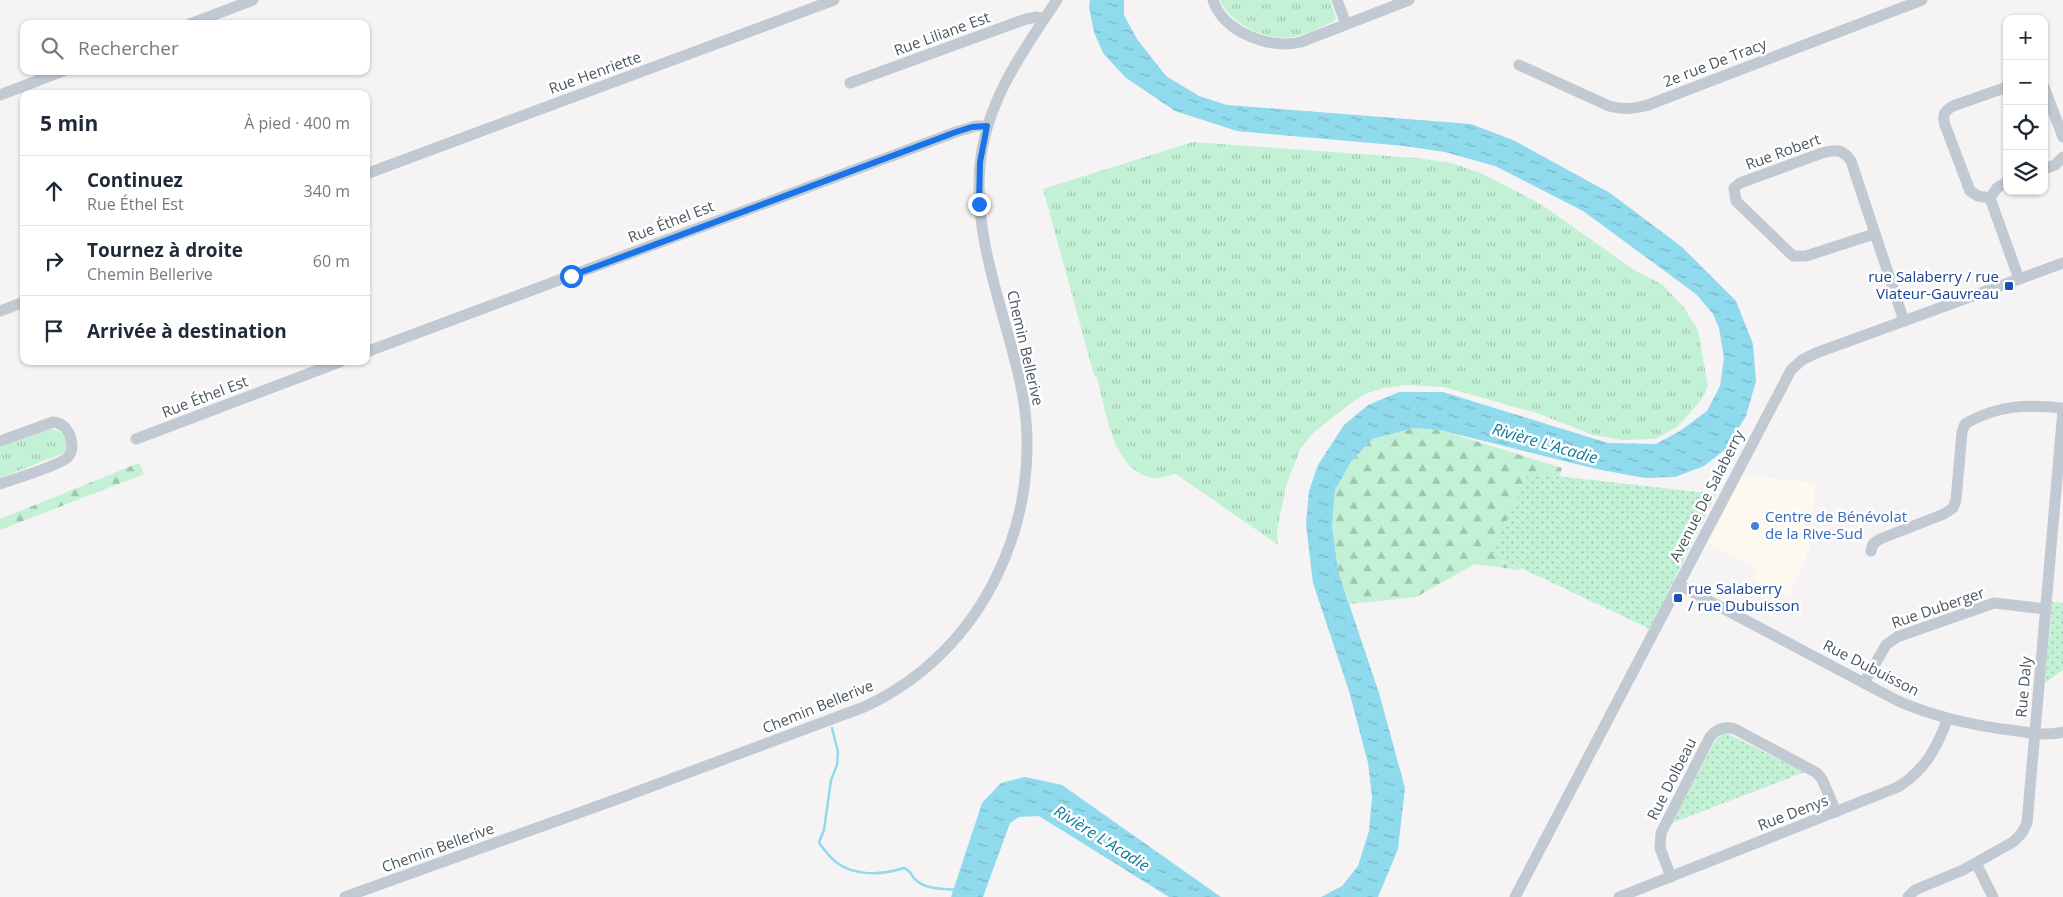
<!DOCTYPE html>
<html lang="fr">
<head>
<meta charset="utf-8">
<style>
	:root { --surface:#fff; --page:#f6f6f7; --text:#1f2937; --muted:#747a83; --line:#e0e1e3 }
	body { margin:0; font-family:"Open Sans",sans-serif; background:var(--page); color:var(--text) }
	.controls { position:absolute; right:15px; top:15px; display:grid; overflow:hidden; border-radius:10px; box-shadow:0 1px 4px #0004 }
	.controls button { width:45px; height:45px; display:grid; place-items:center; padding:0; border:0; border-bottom:1px solid var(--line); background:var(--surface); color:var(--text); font:25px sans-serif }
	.stop { position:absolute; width:15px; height:15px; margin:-11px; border:4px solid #1a73e8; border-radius:50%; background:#fff }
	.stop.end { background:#1a73e8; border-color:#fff; box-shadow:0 1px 5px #0008 }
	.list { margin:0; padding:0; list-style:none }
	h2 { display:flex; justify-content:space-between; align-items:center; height:65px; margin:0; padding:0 20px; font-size:21px }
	h2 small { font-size:16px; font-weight:400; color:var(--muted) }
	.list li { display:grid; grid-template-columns:32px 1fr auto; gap:15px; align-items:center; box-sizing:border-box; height:70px; padding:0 20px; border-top:1px solid var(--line) }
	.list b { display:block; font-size:19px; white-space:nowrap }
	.list p { margin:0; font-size:16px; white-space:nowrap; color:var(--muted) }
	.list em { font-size:16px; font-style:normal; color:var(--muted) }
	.icon { flex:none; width:28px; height:28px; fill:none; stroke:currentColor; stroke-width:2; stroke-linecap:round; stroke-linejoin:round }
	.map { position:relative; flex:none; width:2063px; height:897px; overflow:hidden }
	.search { position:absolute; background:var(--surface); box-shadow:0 1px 4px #0004; left:20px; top:20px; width:350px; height:55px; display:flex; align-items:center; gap:12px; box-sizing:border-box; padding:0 18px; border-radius:10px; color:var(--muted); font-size:19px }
	.panel { position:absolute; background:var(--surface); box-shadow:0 1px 4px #0004; left:20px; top:90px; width:350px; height:275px; border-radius:10px }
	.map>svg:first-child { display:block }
</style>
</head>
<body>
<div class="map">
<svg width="2063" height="897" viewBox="0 0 2063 897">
	<defs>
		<pattern id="grass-tufts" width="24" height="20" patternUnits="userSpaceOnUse" patternTransform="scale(1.25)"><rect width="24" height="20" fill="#c3f1d5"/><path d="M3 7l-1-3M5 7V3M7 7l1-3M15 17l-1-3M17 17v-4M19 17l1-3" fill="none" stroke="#a0c6b0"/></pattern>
		<pattern id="forest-firs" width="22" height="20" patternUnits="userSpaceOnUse" patternTransform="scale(1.25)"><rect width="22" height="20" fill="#c3f1d5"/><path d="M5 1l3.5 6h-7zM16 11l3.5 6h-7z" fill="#a0c6b0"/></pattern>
		<pattern id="park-dots" width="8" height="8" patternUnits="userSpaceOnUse" patternTransform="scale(1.25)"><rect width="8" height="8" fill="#c3f1d5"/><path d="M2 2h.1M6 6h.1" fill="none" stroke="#a0c6b0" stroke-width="1.8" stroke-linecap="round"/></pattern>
		<pattern id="water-ripples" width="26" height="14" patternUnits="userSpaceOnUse" patternTransform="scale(1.25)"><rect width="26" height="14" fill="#90daee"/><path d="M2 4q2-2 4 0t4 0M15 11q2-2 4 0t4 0" fill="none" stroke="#78b4c4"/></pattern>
	</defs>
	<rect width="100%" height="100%" fill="#f5f3f3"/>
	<!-- commercial -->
	<path fill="#fdf9ef" d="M1743 475 1816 483 1809 550 1789 596 1752 578 1757 568 1708 543Z"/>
	<!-- grass -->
	<g fill="url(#grass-tufts)">
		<path d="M1220 0H1330L1336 18 1333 22C1320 27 1306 35 1293 37 1266 41 1231 25 1220 0Z"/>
		<path d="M1193 142 1416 158 1452 163 1483 174 1542 205 1634 270 1663 285 1684 308 1698 330 1708 386 1700 402 1678 426 1655 439 1623 440 1593 435 1537 413 1444 387 1406 385 1384 388 1367 393 1354 401 1314 432 1300 449 1286 486 1277 531 1278 545 1176 474C1169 475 1159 479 1153 478 1112 471 1106 410 1097 377L1094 375 1043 189Z"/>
		<path d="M50 429C63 429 70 442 64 453L0 478V447Z"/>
	</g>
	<!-- forest -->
	<g fill="url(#forest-firs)">
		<path d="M1414 428 1440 430 1562 468C1553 498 1539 545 1520 570L1475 564 1416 597 1350 604 1336 567 1332 526 1335 490 1351 462 1372 439Z"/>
		<path d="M139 463 144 474 0 530V519Z"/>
	</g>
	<!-- park -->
	<g fill="url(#park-dots)">
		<path d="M1529 473 1716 494 1650 629 1491 554Z"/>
		<path d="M2052 602 2063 603V670L2045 683Z"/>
		<path d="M1726 733 1805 772 1672 823 1715 741 1722 734Z"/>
	</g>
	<!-- water -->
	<g fill="url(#water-ripples)">
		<path d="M1090 0H1124V15L1137 39 1166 76 1199 96 1227 105 1471 124 1513 140 1610 193 1682 247 1736 301 1753 344 1756 381 1746 416 1726 449 1704 466 1675 477 1645 478 1596 469 1440 430 1414 428 1372 439 1351 462 1335 490 1332 526 1338 571 1379 693 1405 788 1398 849 1378 897H1321L1342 886 1358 866 1369 831 1372 797 1368 763 1349 691 1313 583 1306 524 1309 491 1318 465 1344 425 1368 405 1399 392H1443L1608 443 1656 444 1680 431 1707 411 1720 386 1724 358 1719 328 1713 314 1696 294 1583 211 1495 166 1445 152 1404 146 1237 131 1175 111 1125 77 1103 53 1094 32 1089 8Z"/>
		<path d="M1025 777 1062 785 1221 897H1169L1039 816 1019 817 1010 823 983 897H951L982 803 1001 783Z"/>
	</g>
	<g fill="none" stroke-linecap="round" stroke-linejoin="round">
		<!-- stream -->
		<path stroke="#90daee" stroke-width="2.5" d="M832 728 838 752 837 765 831 780 824 830 819 842C821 847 825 850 828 854 846 877 879 876 904 868 912 871 911 877 917 881 928 890 943 888 956 890"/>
		<!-- minor -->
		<g stroke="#c1cad2" stroke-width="11">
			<path d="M1213 0C1223 32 1270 50 1301 42L1409 0"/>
			<path d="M1337 0 1346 24"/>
			<path d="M190 24 253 0"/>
			<path d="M1519 65 1609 106C1623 110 1634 109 1648 105L1922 0"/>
			<path d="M850 83 1026 19 1037 17 1044 19"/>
			<path d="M2044 87 2063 137"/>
			<path d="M0 95 63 71"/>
			<path d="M2044 169 2055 165 2063 157"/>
			<path d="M366 174 834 0"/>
			<path d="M2007 182 1997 188 1990 198 2019 279"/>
			<path d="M1990 198 1978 196 1970 191 1945 125C1942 115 1944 111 1953 106L2007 87"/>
			<path d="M1874 234 1806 256H1793L1736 201 1734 188 1740 183 1822 153C1835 149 1843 149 1851 161L1904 321"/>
			<path d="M0 311 24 302"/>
			<path d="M366 352 956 132 976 126H987"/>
			<path d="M136 439 342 361"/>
			<path d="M0 441 53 422C62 423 67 428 70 436 73 444 73 452 67 458 58 466 14 479 0 484"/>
			<path d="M1871 551 1873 544 1880 539 1944 514 1953 508 1956 500 1962 432 1965 424C1997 405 2027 404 2063 408"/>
			<path d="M1679 585 1898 701C1937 718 1975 726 2017 731 2032 733 2048 736 2063 732"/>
			<path d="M1864 683 1886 645 1897 637 1994 603 2046 609"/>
			<path d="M1976 863 1993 897"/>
			<path d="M1671 877 1660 848 1661 833 1710 737C1716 729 1725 726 1735 729L1817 773 1822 779 1836 812"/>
			<path d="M345 897 623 797 864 707C983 653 1046 518 1022 391 1007 315 973 244 980 165 986 101 1023 51 1057 0"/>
			<path d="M1515 897 1791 370 1802 360 1816 353 2063 263"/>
			<path d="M1619 897 1898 787C1924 771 1937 748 1947 720"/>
			<path d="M1908 897 1915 890 1963 870 2013 842 2022 833 2027 823 2063 410"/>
		</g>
	</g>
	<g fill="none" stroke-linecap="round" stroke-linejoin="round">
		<!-- route -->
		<path stroke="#1a73e8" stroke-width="6" d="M571 276 956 132 972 127 987 126 980 162 979 204"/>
	</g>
	<!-- markers -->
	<g fill="#1a4fb4" stroke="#fff" stroke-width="2">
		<rect x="2004" y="281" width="10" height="10" rx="2.5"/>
		<rect x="1673" y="593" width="10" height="10" rx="2.5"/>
	</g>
	<circle fill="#3f7fe0" stroke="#fff" stroke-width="2" cx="1755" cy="526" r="5"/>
	<g text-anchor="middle" stroke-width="5" stroke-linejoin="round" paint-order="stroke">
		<!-- street labels -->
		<g font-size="15" fill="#4a5661" stroke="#fff">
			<text transform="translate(942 34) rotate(-20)" y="5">Rue Liliane Est</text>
			<text transform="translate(1715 63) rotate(-21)" y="5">2e rue De Tracy</text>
			<text transform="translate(595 73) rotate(-20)" y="5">Rue Henriette</text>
			<text transform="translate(1783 152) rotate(-20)" y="5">Rue Robert</text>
			<text transform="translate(671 222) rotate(-21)" y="5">Rue Éthel Est</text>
			<text transform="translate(1025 348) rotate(77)" y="5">Chemin Bellerive</text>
			<text transform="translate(205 397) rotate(-21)" y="5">Rue Éthel Est</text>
			<text transform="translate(1707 496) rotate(-63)" y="5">Avenue De Salaberry</text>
			<text transform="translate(1938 608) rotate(-19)" y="5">Rue Duberger</text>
			<text transform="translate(1871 668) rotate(27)" y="5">Rue Dubuisson</text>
			<text transform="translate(2024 687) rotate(-85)" y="5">Rue Daly</text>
			<text transform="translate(818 707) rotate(-22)" y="5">Chemin Bellerive</text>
			<text transform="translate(1672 779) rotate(-63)" y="5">Rue Dolbeau</text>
			<text transform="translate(1793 813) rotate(-21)" y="5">Rue Denys</text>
			<text transform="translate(438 848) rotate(-20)" y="5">Chemin Bellerive</text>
		</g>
		<!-- transit labels -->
		<g font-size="15" fill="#164399" stroke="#fff" text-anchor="end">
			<text x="1999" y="282">rue Salaberry / rue<tspan x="1999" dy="17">Viateur-Gauvreau</tspan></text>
			<text x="1688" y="594" text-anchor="start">rue Salaberry<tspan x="1688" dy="17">/ rue Dubuisson</tspan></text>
		</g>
		<!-- shop labels -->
		<g font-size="15" fill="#366cbe" stroke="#fff" text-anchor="start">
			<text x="1765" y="522">Centre de Bénévolat<tspan x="1765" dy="17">de la Rive-Sud</tspan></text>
		</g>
		<!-- water labels -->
		<g font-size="16" font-style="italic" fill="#0c7c9b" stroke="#fff">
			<text transform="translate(1545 443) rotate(16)" y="6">Rivière L'Acadie</text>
			<text transform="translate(1102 838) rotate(32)" y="6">Rivière L'Acadie</text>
		</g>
	</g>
</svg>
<div class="controls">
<button>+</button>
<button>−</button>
<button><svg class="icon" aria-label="locate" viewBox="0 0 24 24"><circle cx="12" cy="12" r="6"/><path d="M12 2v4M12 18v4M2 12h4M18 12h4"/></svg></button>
<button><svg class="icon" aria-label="layers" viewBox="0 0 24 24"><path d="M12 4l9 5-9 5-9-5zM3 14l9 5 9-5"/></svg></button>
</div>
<div class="stop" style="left:571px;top:276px"></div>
<div class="stop end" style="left:979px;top:204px"></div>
<div class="search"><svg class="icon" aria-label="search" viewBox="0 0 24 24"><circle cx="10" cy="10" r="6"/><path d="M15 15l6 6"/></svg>Rechercher</div>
<section class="panel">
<h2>5 min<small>À pied · 400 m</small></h2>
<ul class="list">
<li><svg class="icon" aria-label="ahead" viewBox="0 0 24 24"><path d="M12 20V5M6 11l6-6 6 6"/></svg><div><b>Continuez</b><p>Rue Éthel Est</p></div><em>340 m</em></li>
<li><svg class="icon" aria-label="right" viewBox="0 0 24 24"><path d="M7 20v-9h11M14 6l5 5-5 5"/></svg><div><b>Tournez à droite</b><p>Chemin Bellerive</p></div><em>60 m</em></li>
<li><svg class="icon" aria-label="arrive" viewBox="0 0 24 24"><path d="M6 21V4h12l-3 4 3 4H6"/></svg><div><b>Arrivée à destination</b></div></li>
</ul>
</section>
</div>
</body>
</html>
